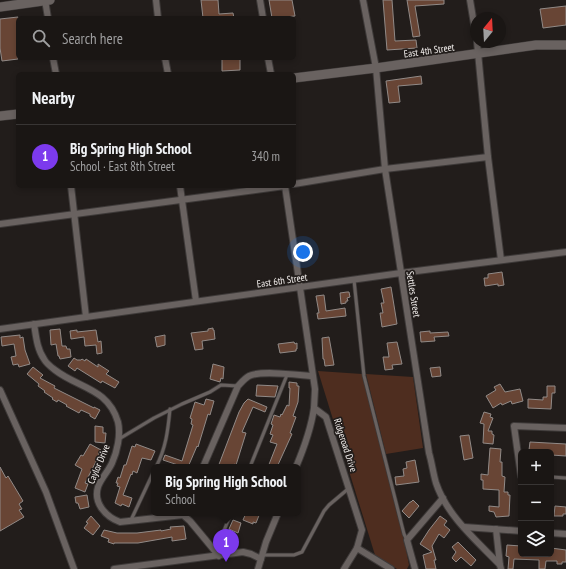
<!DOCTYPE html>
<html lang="en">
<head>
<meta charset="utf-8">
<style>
	:root { --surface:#1a1614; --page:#231f1d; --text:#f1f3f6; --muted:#9f9fa0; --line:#383534; --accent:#7c3aed }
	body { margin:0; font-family:"PT Sans Narrow",sans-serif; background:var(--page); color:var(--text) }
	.controls { position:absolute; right:12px; bottom:12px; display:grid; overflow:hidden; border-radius:6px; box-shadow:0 2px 6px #0003 }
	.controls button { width:36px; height:36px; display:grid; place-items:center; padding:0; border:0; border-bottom:1px solid var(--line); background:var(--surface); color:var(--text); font:20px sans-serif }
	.compass { position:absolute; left:470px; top:12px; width:36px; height:36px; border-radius:50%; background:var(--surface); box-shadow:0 2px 6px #0003; rotate:18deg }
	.you { position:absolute; left:303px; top:252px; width:14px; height:14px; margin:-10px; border:3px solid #fff; border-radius:50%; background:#1a73e8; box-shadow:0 0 0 6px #1a73e833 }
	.badge { display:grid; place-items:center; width:26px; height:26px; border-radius:50%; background:var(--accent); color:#fff; font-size:13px; font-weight:700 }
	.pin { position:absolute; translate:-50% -33px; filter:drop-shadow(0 1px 2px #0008) }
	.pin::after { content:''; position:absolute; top:21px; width:14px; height:12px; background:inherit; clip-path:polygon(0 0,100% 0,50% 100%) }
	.popup { position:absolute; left:151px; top:464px; width:150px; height:52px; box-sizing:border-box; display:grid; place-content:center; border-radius:6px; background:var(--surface); filter:drop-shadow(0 1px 3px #0005); font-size:13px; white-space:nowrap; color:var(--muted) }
	.popup b { font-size:15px; color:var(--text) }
	.popup::after { content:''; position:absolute; left:50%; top:100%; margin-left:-8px; border:8px solid transparent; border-top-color:var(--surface) }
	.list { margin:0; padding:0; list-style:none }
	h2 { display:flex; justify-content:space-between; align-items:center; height:52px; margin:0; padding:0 16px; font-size:17px }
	h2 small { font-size:13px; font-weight:400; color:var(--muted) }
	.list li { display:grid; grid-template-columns:26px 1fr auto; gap:12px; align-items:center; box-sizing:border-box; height:64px; padding:0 16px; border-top:1px solid var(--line) }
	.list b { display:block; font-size:15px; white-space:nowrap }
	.list p { margin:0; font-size:13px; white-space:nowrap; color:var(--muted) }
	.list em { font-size:13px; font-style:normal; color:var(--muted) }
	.icon { flex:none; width:22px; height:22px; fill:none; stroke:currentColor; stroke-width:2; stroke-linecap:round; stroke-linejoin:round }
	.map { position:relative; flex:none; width:566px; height:569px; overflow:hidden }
	.search { position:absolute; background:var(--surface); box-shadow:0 2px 6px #0003; left:16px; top:16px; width:280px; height:44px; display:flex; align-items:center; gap:10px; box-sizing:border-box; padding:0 14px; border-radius:6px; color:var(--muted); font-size:15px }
	.panel { position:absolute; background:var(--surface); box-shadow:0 2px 6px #0003; left:16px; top:72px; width:280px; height:116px; border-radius:6px }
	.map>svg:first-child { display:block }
</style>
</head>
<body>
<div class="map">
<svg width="566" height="569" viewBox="0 0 566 569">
	<rect width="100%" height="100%" fill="#221d1b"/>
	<!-- green -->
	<g fill="#4e2d1f">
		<path d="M318 371 362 374 404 539 409 565 407 569H397L375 555Z"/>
		<path d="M366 374 413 377 423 448 386 454Z"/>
	</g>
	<!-- building -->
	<g fill="#684535" stroke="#918a87">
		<path d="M201 0H218L219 14 233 13 234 18H203Z"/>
		<path d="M269 0H292L295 16 272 18Z"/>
		<path d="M383 0H392L395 41 416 40 417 48 387 50Z"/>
		<path d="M407 0H444V4L415 6 420 36 413 37Z"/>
		<path d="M566 6V25L543 28 540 9Z"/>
		<path d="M18 17V59L2 61 0 48V19Z"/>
		<path d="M222 58H240V70L222 71Z"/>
		<path d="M421 76 422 84 398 86 400 102 389 103 386 81Z"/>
		<path d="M502 272 504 285 498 286V284L485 286 484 278H488V274Z"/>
		<path d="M391 287 397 324 382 327 380 313H383L381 303H384L381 289Z"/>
		<path d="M347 292H349L350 297 347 298 348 301H346V303L341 304 340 293Z"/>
		<path d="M324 295 326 311 345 308 346 316 318 319 317 313H319L316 296Z"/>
		<path d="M213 328V330H214L215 339 202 341 203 349 195 350 191 333 208 331V329Z"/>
		<path d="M60 329 62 346H66L67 349H70L71 357 60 359 59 356H58L56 344 51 345 50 330Z"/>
		<path d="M77 330V332L96 330 98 342 101 341 102 353 97 354 96 345 85 346 84 337 71 339 70 331Z"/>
		<path d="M430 331V333L448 332 449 336 434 337 435 341 421 342 420 332Z"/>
		<path d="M20 335V338L23 337 25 350 30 364 19 367 18 364 13 365 11 357 16 356 14 344 2 346 1 337Z"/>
		<path d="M165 335V345L157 347 155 337Z"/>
		<path d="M329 337 334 365 325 366 324 359H323L322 338Z"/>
		<path d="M294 342 295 344 297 343V349H296V351L280 353 278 344Z"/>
		<path d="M397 342 402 364 392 365 393 369 385 370 383 357H389L387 343Z"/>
		<path d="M74 358 77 360H81L82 359 85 361 86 359 98 367V364L109 371 106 374 119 382 115 388 102 381 101 383 77 368 75 371 68 366Z"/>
		<path d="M213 364 224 367 223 379 221 378 220 382 210 379Z"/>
		<path d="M33 367 43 375 40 378 55 386 54 388 94 408V407L100 410 95 419 90 416V414L81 410 79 413 66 406 67 405 58 400 57 402 52 399 53 398 44 392 45 391 38 386 39 384 27 374Z"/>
		<path d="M440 367 441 376 432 377 430 368Z"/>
		<path d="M289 382 297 383V386H299L298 402 293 416 296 417 290 433 292 434 277 467H268L277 444 270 442 273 435 270 434 273 425 271 424 274 415 280 417 281 414 282 415 287 405 289 406 290 388H289Z"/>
		<path d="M500 384 505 392 520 389 523 401 512 404 511 401 502 405 501 403 493 408 486 396 496 390 494 387Z"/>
		<path d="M257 385 278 386 275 397 256 396Z"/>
		<path d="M547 386H555V393H552L551 409 528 408V399L543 400V397H547Z"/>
		<path d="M206 399 214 401 210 415 208 414 198 447 197 446 188 467H177L178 465 163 460 165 455 182 461 193 425 191 424 192 419 190 418 195 402 204 405Z"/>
		<path d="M248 399 267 407 265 412 253 407 242 432 246 433 236 465 234 464 232 467H218L239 412 244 403Z"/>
		<path d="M484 412 491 414 490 417 493 418 488 431H492V434L494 435 493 444 483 443 484 424 480 423Z"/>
		<path d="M95 426 103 427V433H106L105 443 95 442Z"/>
		<path d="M469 435 473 458 464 460 460 436Z"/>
		<path d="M530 442 566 444V456L551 455V452H532V451L529 450Z"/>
		<path d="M90 444 101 450 98 454H100L85 483 88 484 85 492 75 488 82 469 75 465 81 455 83 456Z"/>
		<path d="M136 444 155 451 151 460 142 458 137 473 133 471 132 475 131 474 123 495 132 498 129 507 122 504 121 506 115 503 120 487 117 486 118 483H116L118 477 120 478 124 465H126L132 446 135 447Z"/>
		<path d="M490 448 501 449 500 462H502V476L505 477 504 492H508V495H510L509 516 496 517 494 512 489 511V506L499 507V490L483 489V480H481V474L488 475Z"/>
		<path d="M415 460 419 482 396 485 395 477 404 476 403 469 407 468 406 462Z"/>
		<path d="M0 467 6 478 8 476 23 501 19 504 22 509 19 510 24 517 0 531Z"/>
		<path d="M87 495 89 507 80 509 78 503H76L75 497Z"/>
		<path d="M413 500 419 506 409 518 402 511 410 502H411Z"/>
		<path d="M555 506 566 507V514H563V516H554Z"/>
		<path d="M246 513H260L256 523 253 522V524L243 520Z"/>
		<path d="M91 516 100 526 93 535 84 528 88 523 86 522Z"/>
		<path d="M440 516 447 521 444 525 450 530 444 538 439 534 432 546 436 560H434L436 569H426L423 555 432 552 420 544 429 530Z"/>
		<path d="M233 520 241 523 238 533 229 529Z"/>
		<path d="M184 526 186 539 172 541V537L138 543H114V544L108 542 109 539 101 536 104 530 117 533H137L161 530V531L171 529 170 527Z"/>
		<path d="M458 542 476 560 471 566 461 557 456 562 452 558 456 552 452 547Z"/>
		<path d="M507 545 521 546V554H551V548L566 550V562H562V564H557V561H546L545 569H539V560L514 559 513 569H508L509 557 506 556Z"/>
	</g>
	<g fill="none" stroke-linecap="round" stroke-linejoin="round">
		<defs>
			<g id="service">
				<path d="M354 280 364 376 404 534 407 540"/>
				<path d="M119 439 154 418 182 404 210 392 221 385 238 386"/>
				<path d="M156 467C166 448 168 430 170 409"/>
				<path d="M250 467 287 375"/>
				<path d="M551 477 566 478"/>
				<path d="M131 520 154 471"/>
				<path d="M216 551 231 513"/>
				<path d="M262 555H294L302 552 324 511 329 505 348 489"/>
			</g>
			<g id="minor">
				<path d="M45 0 48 18"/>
				<path d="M156 0 158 18"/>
				<path d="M260 0 263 18"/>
				<path d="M363 0 376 68 385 169 429 453C432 463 433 473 436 483 447 516 477 541 500 565L501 569"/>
				<path d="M470 0 476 36"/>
				<path d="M477 42 488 157 501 260"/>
				<path d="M53 58 56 74"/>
				<path d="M165 58 168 74"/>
				<path d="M268 58 271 74"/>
				<path d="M294 184 385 169 488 157"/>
				<path d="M71 186 86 317"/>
				<path d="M180 186 196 301"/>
				<path d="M0 224 285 186 315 389 314 408 326 417 362 530 357 548 344 569"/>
				<path d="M34 324C36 336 37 349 44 359 46 363 51 367 55 370 78 388 108 388 118 422 121 435 117 452 112 463 108 472 101 478 98 487 93 503 106 517 120 522L183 515 190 521 219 556"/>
				<path d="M0 329 401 273 566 252"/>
				<path d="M0 390 46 492 74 569"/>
				<path d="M203 467 238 386C241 383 245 378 249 376 261 370 298 375 312 376"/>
				<path d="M296 467C304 448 311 429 314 408"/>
				<path d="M521 476 514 426 566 428"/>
				<path d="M464 527 521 531"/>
				<path d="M496 529 500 565"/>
				<path d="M551 533 566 534"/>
				<path d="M357 548 391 569"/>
				<path d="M114 569 243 552 251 554 261 559"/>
				<path d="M258 569 266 542 278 513"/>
				<path d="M415 569 407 540 443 498"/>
			</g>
			<g id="secondary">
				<path d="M0 7 50 0"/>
				<path d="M294 78 376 68 536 45H566"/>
				<path d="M0 116 18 114"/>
			</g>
		</defs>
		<!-- service casing -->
		<use href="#service" stroke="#3e3a39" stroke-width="4.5"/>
		<!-- minor casing -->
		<use href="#minor" stroke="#3e3a39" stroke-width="8"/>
		<!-- secondary casing -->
		<use href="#secondary" stroke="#3e3a39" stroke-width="10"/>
		<!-- service -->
		<use href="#service" stroke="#696260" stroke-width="3"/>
		<!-- minor -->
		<use href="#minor" stroke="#696260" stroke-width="6"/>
		<!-- secondary -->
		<use href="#secondary" stroke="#696260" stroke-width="9"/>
	</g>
	<g text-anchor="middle" stroke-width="3.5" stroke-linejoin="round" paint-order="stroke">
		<!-- street labels -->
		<g font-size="10" fill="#f4f0ee" stroke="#221d1b">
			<text transform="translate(429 50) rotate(-8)" y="4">East 4th Street</text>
			<text transform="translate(282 280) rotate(-8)" y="4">East 6th Street</text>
			<text transform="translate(414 294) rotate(81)" y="4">Settles Street</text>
			<text transform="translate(346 445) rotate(72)" y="4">Ridgeroad Drive</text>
			<text transform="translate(98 464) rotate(-67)" y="4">Caylor Drive</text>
		</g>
	</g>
</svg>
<div class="controls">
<button>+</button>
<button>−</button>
<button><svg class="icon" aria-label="layers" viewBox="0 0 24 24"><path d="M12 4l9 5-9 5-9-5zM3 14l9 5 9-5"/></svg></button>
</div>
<svg class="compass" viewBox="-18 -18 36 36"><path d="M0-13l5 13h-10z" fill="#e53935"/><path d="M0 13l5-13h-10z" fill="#9f9fa0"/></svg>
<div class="you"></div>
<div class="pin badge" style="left:226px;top:562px">1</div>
<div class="popup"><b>Big Spring High School</b>School</div>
<div class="search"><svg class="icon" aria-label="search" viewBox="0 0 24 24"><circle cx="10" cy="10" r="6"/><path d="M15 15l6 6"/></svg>Search here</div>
<section class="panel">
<h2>Nearby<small></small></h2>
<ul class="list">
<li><span class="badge">1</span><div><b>Big Spring High School</b><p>School · East 8th Street</p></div><em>340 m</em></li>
</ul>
</section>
</div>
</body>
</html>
